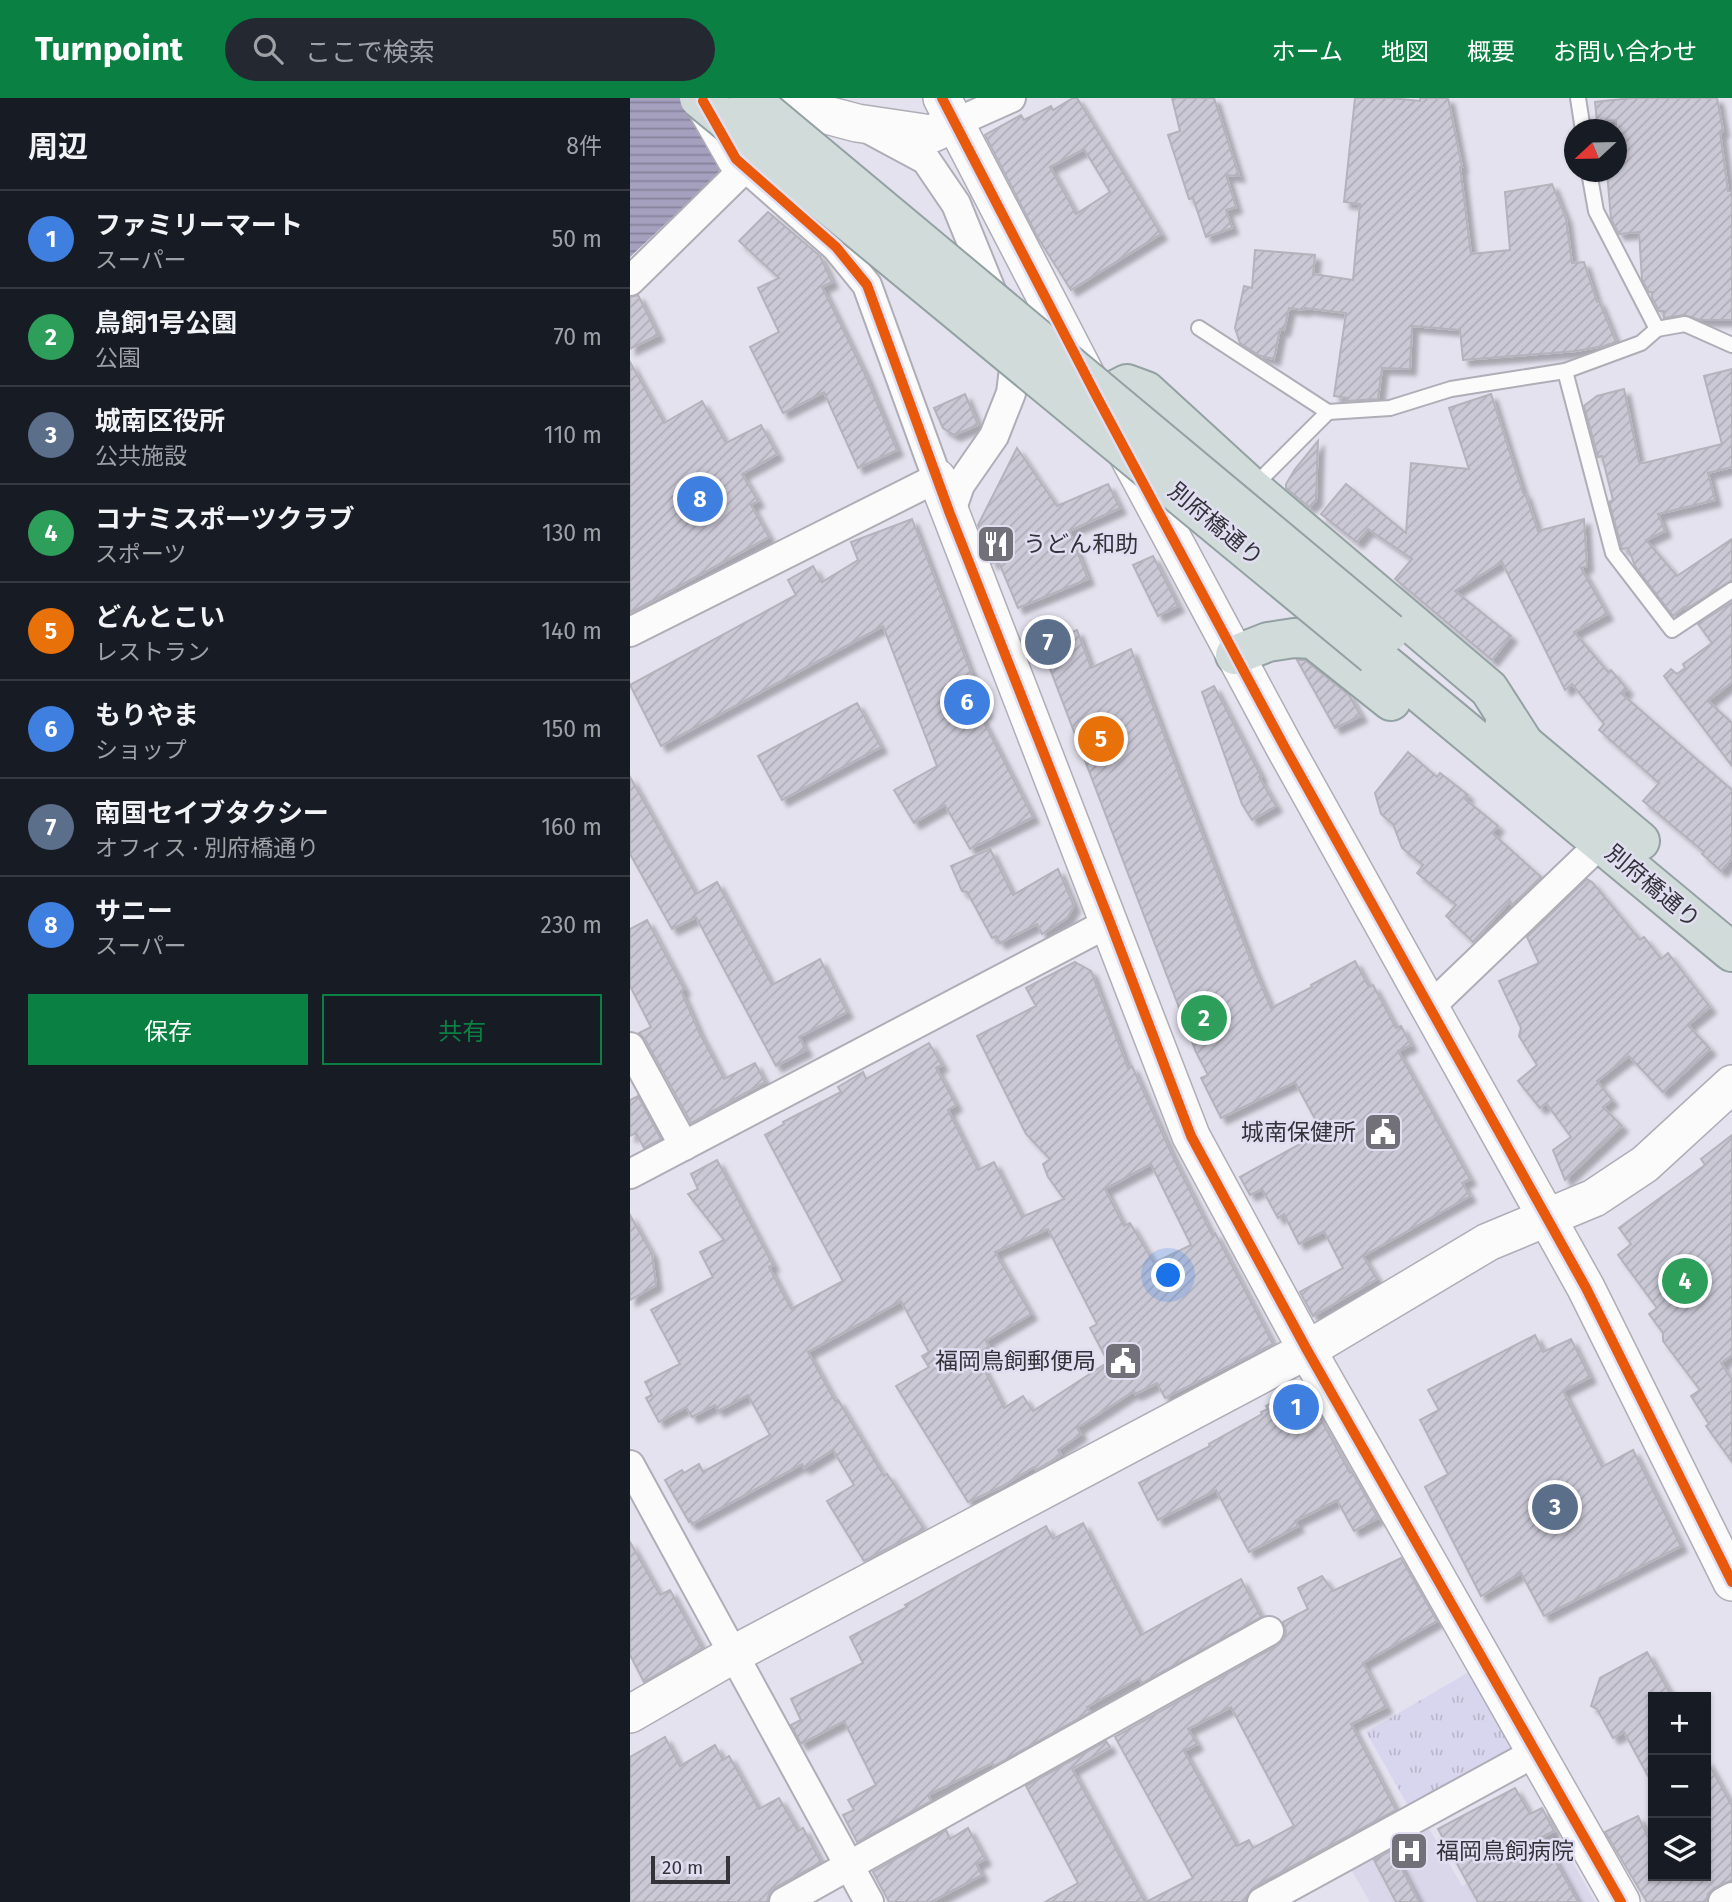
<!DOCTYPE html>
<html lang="ja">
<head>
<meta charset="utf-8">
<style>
	:root { --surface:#171b24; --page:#242831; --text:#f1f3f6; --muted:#9ea1a6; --line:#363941; --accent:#0b8043 }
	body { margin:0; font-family:"Fira Sans","Noto Sans JP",sans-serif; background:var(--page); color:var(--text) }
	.controls { position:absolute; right:21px; bottom:21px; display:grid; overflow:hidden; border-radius:0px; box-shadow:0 2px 5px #0004 }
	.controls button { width:63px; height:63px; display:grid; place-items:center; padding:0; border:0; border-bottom:2px solid var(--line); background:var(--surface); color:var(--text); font:35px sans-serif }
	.compass { position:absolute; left:934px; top:21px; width:63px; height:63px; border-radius:50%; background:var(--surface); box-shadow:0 2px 5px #0004; rotate:248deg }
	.scale { position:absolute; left:21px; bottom:18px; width:79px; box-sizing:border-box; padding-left:7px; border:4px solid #34333a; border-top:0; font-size:19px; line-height:24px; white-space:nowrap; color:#34333a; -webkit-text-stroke:5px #e1def2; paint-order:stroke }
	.you { position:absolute; left:539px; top:1178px; width:24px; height:24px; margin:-18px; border:5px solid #fff; border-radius:50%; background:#1a73e8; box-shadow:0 0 0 10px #1a73e833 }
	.badge { display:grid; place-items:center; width:46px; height:46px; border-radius:50%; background:var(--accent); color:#fff; font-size:23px; font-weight:700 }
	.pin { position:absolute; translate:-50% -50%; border:4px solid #fff; box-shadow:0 2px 7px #0006 }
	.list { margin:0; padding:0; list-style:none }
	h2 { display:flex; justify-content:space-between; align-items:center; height:91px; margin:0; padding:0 28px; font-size:30px }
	h2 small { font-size:23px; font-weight:400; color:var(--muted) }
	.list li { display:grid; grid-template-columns:46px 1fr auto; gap:21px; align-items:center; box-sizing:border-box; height:98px; padding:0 28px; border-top:2px solid var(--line) }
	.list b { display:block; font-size:26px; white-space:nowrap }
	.list p { margin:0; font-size:23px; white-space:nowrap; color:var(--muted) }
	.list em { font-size:23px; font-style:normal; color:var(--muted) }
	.actions { display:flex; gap:14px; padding:21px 28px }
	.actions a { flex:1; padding:16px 0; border:2px solid var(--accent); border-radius:0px; text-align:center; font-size:24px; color:var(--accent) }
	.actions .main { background:var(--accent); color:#fff }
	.icon { flex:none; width:38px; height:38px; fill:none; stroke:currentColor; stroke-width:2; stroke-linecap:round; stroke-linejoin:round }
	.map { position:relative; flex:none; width:1102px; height:1804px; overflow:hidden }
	header { display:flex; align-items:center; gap:42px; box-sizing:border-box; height:98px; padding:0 35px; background:var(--accent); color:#fff }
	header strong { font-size:33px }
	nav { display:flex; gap:38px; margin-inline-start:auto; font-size:24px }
	.search { width:490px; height:63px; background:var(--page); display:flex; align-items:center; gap:18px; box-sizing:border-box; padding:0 24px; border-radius:38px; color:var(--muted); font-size:26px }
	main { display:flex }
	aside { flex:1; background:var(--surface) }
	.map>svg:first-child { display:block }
</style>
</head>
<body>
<header>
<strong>Turnpoint</strong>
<div class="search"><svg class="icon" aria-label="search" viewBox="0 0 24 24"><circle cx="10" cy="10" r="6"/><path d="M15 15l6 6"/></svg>ここで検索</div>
<nav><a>ホーム</a><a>地図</a><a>概要</a><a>お問い合わせ</a></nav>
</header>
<main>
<aside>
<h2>周辺<small>8件</small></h2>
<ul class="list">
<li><span class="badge" style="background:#3f7fe0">1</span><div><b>ファミリーマート</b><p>スーパー</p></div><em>50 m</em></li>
<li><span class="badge" style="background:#2e9e5b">2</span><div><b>鳥飼1号公園</b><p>公園</p></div><em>70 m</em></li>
<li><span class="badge" style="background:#5c6f8a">3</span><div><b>城南区役所</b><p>公共施設</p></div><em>110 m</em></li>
<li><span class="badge" style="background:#2e9e5b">4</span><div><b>コナミスポーツクラブ</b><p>スポーツ</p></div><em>130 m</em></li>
<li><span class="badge" style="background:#e8710a">5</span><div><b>どんとこい</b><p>レストラン</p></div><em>140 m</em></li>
<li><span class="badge" style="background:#3f7fe0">6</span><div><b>もりやま</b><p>ショップ</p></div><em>150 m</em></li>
<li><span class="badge" style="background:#5c6f8a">7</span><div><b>南国セイブタクシー</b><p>オフィス · 別府橋通り</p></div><em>160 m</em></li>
<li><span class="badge" style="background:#3f7fe0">8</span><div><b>サニー</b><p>スーパー</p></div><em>230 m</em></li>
</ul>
<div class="actions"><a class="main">保存</a><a>共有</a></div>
</aside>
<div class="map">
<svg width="1102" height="1804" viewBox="0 0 1102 1804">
	<defs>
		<pattern id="grass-tufts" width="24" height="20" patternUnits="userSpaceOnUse" patternTransform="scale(1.75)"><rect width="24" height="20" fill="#d8d5ee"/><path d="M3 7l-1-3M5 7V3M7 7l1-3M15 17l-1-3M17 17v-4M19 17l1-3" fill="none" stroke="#bab7cd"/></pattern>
		<pattern id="water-rules" width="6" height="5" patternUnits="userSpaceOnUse" patternTransform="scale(1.75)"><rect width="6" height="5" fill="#a4a0be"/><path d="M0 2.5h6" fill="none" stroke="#86839b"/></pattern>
		<pattern id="building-hatch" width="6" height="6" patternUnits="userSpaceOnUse" patternTransform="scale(1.75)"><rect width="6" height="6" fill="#cbc9d6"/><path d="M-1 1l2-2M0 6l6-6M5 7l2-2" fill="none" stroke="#afadb8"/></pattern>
		<filter id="shadow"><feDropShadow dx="6" dy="6" stdDeviation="2" flood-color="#0004"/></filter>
	</defs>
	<rect width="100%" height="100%" fill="#e4e2ee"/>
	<!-- built -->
	<path fill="#dad7ea" d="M796 1725 832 1788 927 1737 965 1804H740L719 1768Z"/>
	<!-- grass -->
	<path fill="url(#grass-tufts)" d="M844 1571 890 1650 781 1713 736 1634Z"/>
	<!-- water -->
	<path fill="url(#water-rules)" d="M0 0H150L82 82 0 159Z"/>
	<!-- building -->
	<g fill="url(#building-hatch)" stroke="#b4b2bb" stroke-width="2" fill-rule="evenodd" filter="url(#shadow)">
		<path d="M443 0H447L531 136 441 192 408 140 355 37 391 17 394 22 421 8 423 12ZM454 51 480 94 446 116 420 69Z"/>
		<path d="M542 0H584L609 78 596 77 606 109 596 112 602 130 576 139 563 100 559 101 538 37 550 33Z"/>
		<path d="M725 0H761L790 3V0H818L832 69H830L841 156 880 152 875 94 922 86 936 121 942 165 954 164 967 204 969 203 986 244 974 248 946 253 833 262 830 232 782 228 780 271 752 270 748 301 716 303 717 300 704 298 716 215 675 210 674 212 659 210 654 232 650 231 644 261 630 258 610 245 605 230 614 188 622 190 625 152 685 157 683 176 723 182 730 106 714 104Z"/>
		<path d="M1002 0H1087L1093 33 1090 34 1098 93H1102V222H1070L1054 217 1034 220V213H1029L1022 200V194H1019L1012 182 1009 134 989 136 981 121 977 74H986V22L967 24 965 4Z"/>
		<path d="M138 114 190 158 202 184 192 189 234 274 267 352 228 370 194 294 153 315 120 249 149 234 128 190 149 180 109 143Z"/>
		<path d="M8 197 28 237 0 251V199Z"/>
		<path d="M0 264 34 325 72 303 96 345 131 327 147 356 112 376 128 403 121 407 139 439 0 515Z"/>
		<path d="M1102 271V369L1078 375 1085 402 1028 416 1035 433 1016 442 1047 478 1102 441V482L1056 511 1054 509 1043 518 1005 468 998 450 992 451 979 404 983 402 972 358 968 359 954 308 967 298 994 291 1009 364 1014 365 1092 346 1074 278Z"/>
		<path d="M335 296 348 327 324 337 313 330 304 310Z"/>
		<path d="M861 296 893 395H895L908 433 954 421 957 468 951 470 977 516 944 534 978 574 981 572 997 591 992 596 1102 692V760L1091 773 1072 756 1074 754 1013 703 1029 685 969 632 974 626 942 586 935 592 872 464 825 493 881 538 862 562 765 481 782 461 738 431 727 444 691 416 716 386 776 435 781 365 839 371 819 310Z"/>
		<path d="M688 343 686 402 679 409 656 390V386L665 371Z"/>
		<path d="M387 350 427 408 478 386 490 410 439 433 458 481 388 510 368 462 362 465 348 427Z"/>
		<path d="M282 421 356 614 350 617 403 719 340 751 315 707 284 725 264 692 307 668 253 528 31 648 0 587 166 497 158 482 183 468 192 484 228 462 221 444Z"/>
		<path d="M523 458 548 508 528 518 503 467Z"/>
		<path d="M1102 504V584L1078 603 1102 625V668L1034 578 1041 571 1047 576 1055 570 1053 566 1082 545 1068 526Z"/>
		<path d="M447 532 461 570 501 551 624 871 641 910 682 889 681 887 725 863 739 889 743 887 766 930 771 928 781 947 768 953 840 1081 832 1085 840 1098 733 1158 747 1181 683 1218 670 1194 713 1170 694 1133 669 1146 654 1116 648 1120 632 1091 620 1097 610 1079 692 1034 665 984 591 1020 571 980 578 977 566 954 411 547Z"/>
		<path d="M667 562H675L719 597 731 618 705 630Z"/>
		<path d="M584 588 631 678 629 679 646 708 622 722 612 706 572 594Z"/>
		<path d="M227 605 251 649 152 702 128 658Z"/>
		<path d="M778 654 807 679 810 675 838 697 835 701 868 728 862 735 911 779 882 807 880 803 843 844 816 818 826 807 787 775 793 767 772 750 763 726 751 716 745 695Z"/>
		<path d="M0 679 66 796 87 784 142 887 190 861 217 914 169 939 176 952 146 968 66 819 42 831 0 756Z"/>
		<path d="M360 751 383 797 428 771 444 808 437 820 412 836 407 826 370 845 366 838 362 840 337 794 332 793 321 768Z"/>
		<path d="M957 781 962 784 1010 842 1014 839 1031 861 1038 855 1080 909 1058 927 1080 951 1033 994 999 958 967 983 982 1002 973 1009 992 1028 935 1082 923 1052 941 1039 916 1005 910 1010 888 983 907 967 889 938 891 930 869 883 909 865 897 839Z"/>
		<path d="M17 822 54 891 51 893 69 934 94 981 125 965 135 984 61 1025 15 941 9 935 21 929 0 888V831Z"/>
		<path d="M445 864 461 873 498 970 502 968 543 1059 582 1137 585 1135 643 1246 535 1300 527 1285 505 1296 504 1293 447 1330 451 1336 428 1352 431 1357 406 1372 404 1369 371 1389 338 1404 266 1288 299 1269 292 1258 299 1254 271 1203 178 1254 205 1303 208 1302 254 1378 257 1376 294 1431 234 1463 197 1403 224 1387 203 1352 174 1370 172 1366 62 1426 61 1423 59 1424 35 1382 52 1372 54 1375 69 1366 73 1374 140 1337 118 1297 88 1313 85 1307 62 1319 56 1309 29 1324 16 1300 22 1297 15 1284 50 1266 21 1212 83 1179 70 1154 94 1142 58 1096 68 1091 61 1076 87 1062 143 1167 139 1169 161 1211 213 1183 135 1037 154 1026 153 1024 211 994 208 989 233 974 236 981 299 945 312 967 306 970 326 1007 318 1012 348 1072 364 1064 392 1119 434 1101 418 1079 413 1066 420 1061 396 1036 347 938 406 908 396 890ZM521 1066 561 1147 524 1165 500 1125 494 1128 475 1091ZM418 1131 467 1226 460 1230 478 1264 403 1313 393 1298 374 1310 346 1256 359 1249 356 1243 401 1216 365 1154Z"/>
		<path d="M8 998 31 1041 14 1050 6 1035 0 1038V1002Z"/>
		<path d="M1102 1037V1257L1091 1265 1102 1282V1364L1076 1328 1079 1326 1061 1298 1070 1292 1033 1243V1235L1019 1216 1027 1210 988 1157 1001 1146 989 1130 1075 1067 1071 1061Z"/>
		<path d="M0 1117 22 1156 26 1187 0 1202Z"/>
		<path d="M905 1237 913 1254 941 1241 960 1279 933 1293 972 1369 1003 1352 1051 1448 914 1518 891 1475 851 1498 795 1389 818 1376 790 1322 809 1312 798 1292Z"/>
		<path d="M673 1288 720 1375 722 1374 748 1420 724 1433 707 1402 665 1423 668 1428 619 1454 586 1392 528 1422 509 1385 580 1348 579 1346 632 1316 631 1314 638 1311 636 1308Z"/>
		<path d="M453 1425 511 1537 611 1481 631 1519 512 1585 509 1580 457 1609 460 1614 364 1668 362 1665 298 1697 301 1703 227 1744 213 1717 224 1712 218 1702 246 1687 214 1623 171 1646 161 1627 171 1622 161 1601 233 1565 220 1539 277 1509 275 1507 416 1428 423 1441Z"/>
		<path d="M0 1444 30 1497 40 1492 72 1550 14 1584 0 1557Z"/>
		<path d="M771 1460 807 1523 733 1565 756 1609 721 1626 766 1712 624 1789 618 1796 615 1804H516L563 1780 485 1639 648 1547 654 1541 656 1534 653 1524 678 1511 668 1490 692 1478 703 1493ZM601 1609 664 1728 623 1750 619 1742 607 1748 554 1653 567 1646 558 1631Z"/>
		<path d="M1017 1554 1042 1599H1023V1687L994 1634 983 1640 967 1611 961 1608 970 1580Z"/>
		<path d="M35 1639 50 1668 85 1647 93 1662 99 1658 129 1711 149 1700 168 1733 173 1730 191 1764 146 1789 139 1796 137 1804H0V1659Z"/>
		<path d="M476 1643 480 1649 442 1671 515 1804H415L448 1785 396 1688Z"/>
		<path d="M1076 1661 1102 1708V1782L1084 1790 1078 1796 1076 1804H1017L975 1734 1008 1718 1023 1750V1778H1076Z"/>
		<path d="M885 1690 900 1716 912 1710 924 1733 912 1739 948 1804H848L808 1731Z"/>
		<path d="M338 1730 355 1761 346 1766 352 1777 301 1804H259L243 1774 316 1732 320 1741Z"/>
		<path d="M762 1752 789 1804H766L744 1762Z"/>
	</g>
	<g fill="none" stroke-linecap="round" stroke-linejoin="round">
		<defs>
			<g id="service">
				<path d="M948 0 953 32"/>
				<path d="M959 74 966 113 1027 231 1055 226 1102 247"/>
				<path d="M569 230 698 314 760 310 821 291 935 273 1011 245 1027 231"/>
				<path d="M935 273 983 455 1042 532 1102 492"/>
				<path d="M623 389 698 314"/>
			</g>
			<g id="minor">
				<path d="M325 25 381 0"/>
				<path d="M242 33 296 62 326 106 365 202"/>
				<path d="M0 183 115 70"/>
				<path d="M320 416 330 387 364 338 381 295 384 271 381 247"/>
				<path d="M0 534 307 380 237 187 206 149 106 61"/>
				<path d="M799 910 971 745"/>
				<path d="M0 949 54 1048"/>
				<path d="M0 1076 480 824"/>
				<path d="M0 1367 239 1804"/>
				<path d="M154 1804 639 1533"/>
				<path d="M632 1804 906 1654"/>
				<path d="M1093 1804 1102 1799"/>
			</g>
			<g id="tertiary">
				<path d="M133 0 227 25 301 36 325 25"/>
				<path d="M312 0 459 283"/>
				<path d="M75 7 106 61"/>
				<path d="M494 350 654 648 956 1190 1102 1484"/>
				<path d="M307 380 561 1038 677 1252 991 1804"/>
				<path d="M0 1616 104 1556 677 1252 858 1144 964 1100 1015 1066 1102 986"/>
			</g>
			<g id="trunk">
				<path d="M468 301 497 286 516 293 622 390 859 591 893 644"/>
				<path d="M605 557 638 544 664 540 683 541 761 603"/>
				<path d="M744 557 1102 854"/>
				<path d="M874 629 1010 743"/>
			</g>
		</defs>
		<!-- service casing -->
		<use href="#service" stroke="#afadb6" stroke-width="18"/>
		<!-- minor casing -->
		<use href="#minor" stroke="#afadb6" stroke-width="32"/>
		<!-- tertiary casing -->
		<use href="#tertiary" stroke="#afadb6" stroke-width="40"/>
		<!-- trunk casing -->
		<use href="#trunk" stroke="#94a1a3" stroke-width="42"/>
		<!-- service -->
		<use href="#service" stroke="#fbfbfc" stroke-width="14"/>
		<!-- minor -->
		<use href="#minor" stroke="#fbfbfc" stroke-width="28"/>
		<!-- tertiary -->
		<use href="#tertiary" stroke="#fbfbfc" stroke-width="37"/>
		<!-- trunk -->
		<use href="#trunk" stroke="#d0dbda" stroke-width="38"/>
		<defs>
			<g id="trunk-bridge">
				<path d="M69 0 744 557"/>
				<path d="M119 0 759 534"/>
			</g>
		</defs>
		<!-- trunk-bridge casing -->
		<use href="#trunk-bridge" stroke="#94a1a3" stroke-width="42" stroke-linecap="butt"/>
		<!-- trunk-bridge -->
		<use href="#trunk-bridge" stroke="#d0dbda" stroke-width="38"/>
		<defs>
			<g id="cycleway">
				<path d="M312 0 468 301 654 648 956 1190 1102 1484"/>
				<path d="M73 3 106 61 206 149 237 187 320 416 480 824 561 1038 677 1252 991 1804"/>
			</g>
		</defs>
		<!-- cycleway casing -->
		<use href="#cycleway" stroke="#e1def2" stroke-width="15"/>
		<!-- cycleway -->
		<use href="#cycleway" stroke="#e8590c" stroke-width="10"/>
	</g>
	<!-- icons -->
	<defs>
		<symbol id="restaurant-square" viewBox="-11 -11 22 22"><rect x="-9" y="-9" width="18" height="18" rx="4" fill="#727079" stroke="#e1def2"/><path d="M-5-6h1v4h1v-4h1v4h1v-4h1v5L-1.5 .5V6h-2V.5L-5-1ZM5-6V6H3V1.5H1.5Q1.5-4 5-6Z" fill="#fff"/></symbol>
		<symbol id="civic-square" viewBox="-11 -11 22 22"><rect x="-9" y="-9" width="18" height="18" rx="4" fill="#727079" stroke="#e1def2"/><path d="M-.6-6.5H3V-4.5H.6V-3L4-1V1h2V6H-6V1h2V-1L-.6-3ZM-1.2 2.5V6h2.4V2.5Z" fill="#fff"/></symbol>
		<symbol id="hospital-square" viewBox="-11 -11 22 22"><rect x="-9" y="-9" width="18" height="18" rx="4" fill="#727079" stroke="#e1def2"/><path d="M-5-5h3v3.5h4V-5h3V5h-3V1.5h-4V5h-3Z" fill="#fff"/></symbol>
	</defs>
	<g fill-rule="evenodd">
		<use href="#restaurant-square" x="344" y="424" width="44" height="44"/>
		<use href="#civic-square" x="731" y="1012" width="44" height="44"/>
		<use href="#civic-square" x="471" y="1241" width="44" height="44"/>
		<use href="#hospital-square" x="757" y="1731" width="44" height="44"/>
	</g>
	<g text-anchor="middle" stroke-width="5" stroke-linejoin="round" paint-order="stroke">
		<!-- street labels -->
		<g font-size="23" fill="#34333a" stroke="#e1def2">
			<text transform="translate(586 426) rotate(40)" y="8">別府橋通り</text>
			<text transform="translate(1023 788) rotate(40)" y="8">別府橋通り</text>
		</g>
		<!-- poi labels -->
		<g font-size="23" fill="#34333a" stroke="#e1def2" text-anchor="start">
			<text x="393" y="454">うどん和助</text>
			<text x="726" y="1042" text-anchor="end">城南保健所</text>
			<text x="466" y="1271" text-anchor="end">福岡鳥飼郵便局</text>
			<text x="806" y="1761">福岡鳥飼病院</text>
		</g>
	</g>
</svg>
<div class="controls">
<button>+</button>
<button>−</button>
<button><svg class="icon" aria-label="layers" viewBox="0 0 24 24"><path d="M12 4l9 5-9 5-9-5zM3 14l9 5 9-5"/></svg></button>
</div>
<svg class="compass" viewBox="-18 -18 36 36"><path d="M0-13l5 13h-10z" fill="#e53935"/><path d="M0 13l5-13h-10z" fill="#9ea1a6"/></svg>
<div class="scale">20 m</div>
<div class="you"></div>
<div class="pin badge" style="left:666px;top:1309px;background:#3f7fe0">1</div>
<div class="pin badge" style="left:574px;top:920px;background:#2e9e5b">2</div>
<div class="pin badge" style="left:925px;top:1409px;background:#5c6f8a">3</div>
<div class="pin badge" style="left:1055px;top:1183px;background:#2e9e5b">4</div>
<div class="pin badge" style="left:471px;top:641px;background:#e8710a">5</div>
<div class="pin badge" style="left:337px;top:604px;background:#3f7fe0">6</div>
<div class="pin badge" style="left:418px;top:544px;background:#5c6f8a">7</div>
<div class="pin badge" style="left:70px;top:401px;background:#3f7fe0">8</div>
</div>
</main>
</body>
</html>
